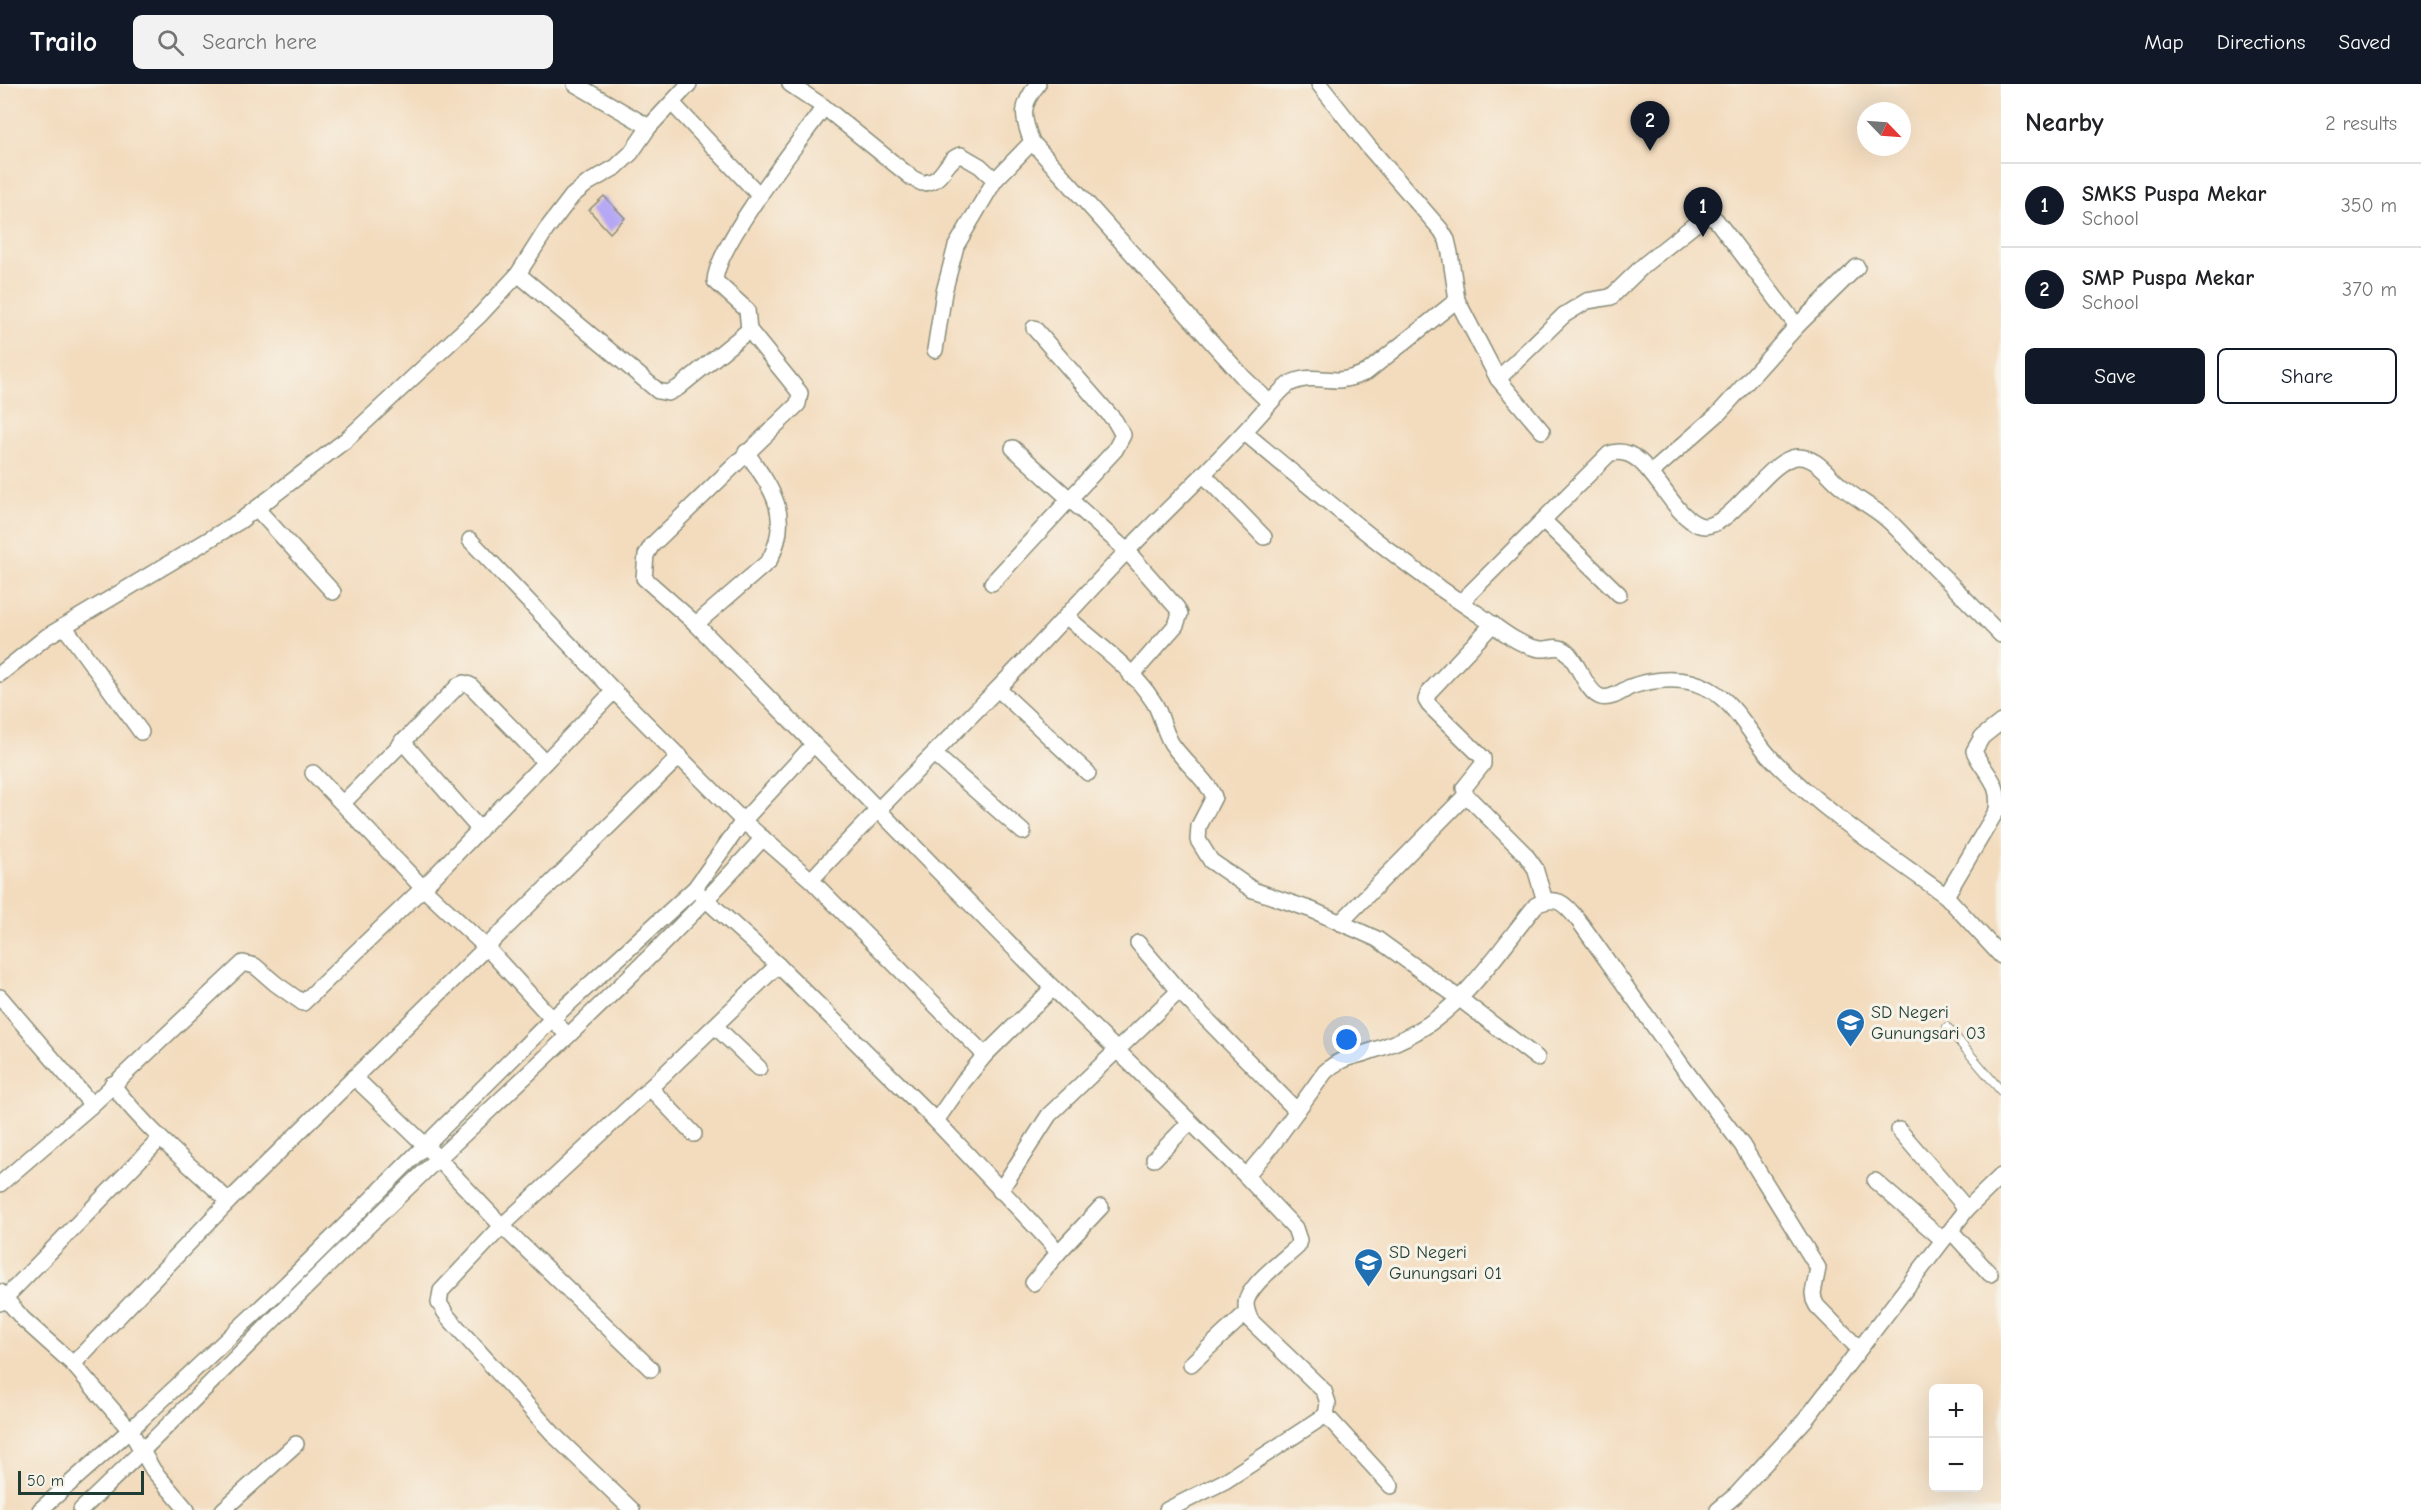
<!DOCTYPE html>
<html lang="en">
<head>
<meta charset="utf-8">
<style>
	:root { --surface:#fff; --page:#f2f2f2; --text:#202124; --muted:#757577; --line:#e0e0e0; --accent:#111827 }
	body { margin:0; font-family:"Comic Neue",sans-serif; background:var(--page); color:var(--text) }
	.controls { position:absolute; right:18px; bottom:18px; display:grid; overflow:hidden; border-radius:9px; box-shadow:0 6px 24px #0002 }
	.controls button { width:54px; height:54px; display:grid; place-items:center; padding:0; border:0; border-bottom:2px solid var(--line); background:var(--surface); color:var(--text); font:30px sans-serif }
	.compass { position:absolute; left:1857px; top:18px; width:54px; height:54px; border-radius:50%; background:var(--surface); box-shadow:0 6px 24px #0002; rotate:115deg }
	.scale { position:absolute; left:18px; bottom:15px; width:126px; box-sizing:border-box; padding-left:6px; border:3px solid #1f3d34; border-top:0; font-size:16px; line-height:21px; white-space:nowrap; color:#1f3d34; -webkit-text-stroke:4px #f7f3e8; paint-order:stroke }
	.you { position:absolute; left:1347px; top:956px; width:21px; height:21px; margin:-15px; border:4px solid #fff; border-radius:50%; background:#1a73e8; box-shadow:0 0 0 9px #1a73e833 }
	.badge { display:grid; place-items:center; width:39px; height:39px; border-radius:50%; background:var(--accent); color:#fff; font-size:20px; font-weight:700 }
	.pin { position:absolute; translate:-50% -50px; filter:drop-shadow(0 2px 3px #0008) }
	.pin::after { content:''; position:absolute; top:32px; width:21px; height:18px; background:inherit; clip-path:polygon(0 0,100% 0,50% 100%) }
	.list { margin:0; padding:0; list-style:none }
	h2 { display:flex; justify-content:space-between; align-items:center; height:78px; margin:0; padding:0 24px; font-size:26px }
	h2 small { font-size:20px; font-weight:400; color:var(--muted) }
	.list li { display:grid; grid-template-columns:39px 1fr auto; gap:18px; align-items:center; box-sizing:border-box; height:84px; padding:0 24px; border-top:2px solid var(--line) }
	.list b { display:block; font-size:22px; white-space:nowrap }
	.list p { margin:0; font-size:20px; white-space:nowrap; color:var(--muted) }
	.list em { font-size:20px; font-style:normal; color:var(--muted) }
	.actions { display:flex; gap:12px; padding:18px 24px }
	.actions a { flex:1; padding:14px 0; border:2px solid var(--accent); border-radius:9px; text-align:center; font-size:21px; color:var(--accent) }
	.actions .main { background:var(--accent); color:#fff }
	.icon { flex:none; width:33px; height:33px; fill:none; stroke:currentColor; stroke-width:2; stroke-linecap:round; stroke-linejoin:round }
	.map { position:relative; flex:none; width:2001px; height:1426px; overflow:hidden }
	header { display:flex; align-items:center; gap:36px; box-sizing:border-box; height:84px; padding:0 30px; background:var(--accent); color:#fff }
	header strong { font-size:28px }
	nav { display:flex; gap:33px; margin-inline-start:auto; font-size:21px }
	.search { width:420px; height:54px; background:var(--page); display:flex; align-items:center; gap:15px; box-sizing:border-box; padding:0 21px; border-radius:9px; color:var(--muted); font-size:22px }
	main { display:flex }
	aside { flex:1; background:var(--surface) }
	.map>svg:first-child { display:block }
</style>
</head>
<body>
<header>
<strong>Trailo</strong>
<div class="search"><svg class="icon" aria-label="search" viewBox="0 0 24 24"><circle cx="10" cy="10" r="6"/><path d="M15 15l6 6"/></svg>Search here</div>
<nav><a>Map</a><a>Directions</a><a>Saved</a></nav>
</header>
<main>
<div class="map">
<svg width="2001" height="1426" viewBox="0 0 2001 1426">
	<rect width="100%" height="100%" fill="#f7f3e8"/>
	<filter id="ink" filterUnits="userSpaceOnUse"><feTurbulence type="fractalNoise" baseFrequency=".0167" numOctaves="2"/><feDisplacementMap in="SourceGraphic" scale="12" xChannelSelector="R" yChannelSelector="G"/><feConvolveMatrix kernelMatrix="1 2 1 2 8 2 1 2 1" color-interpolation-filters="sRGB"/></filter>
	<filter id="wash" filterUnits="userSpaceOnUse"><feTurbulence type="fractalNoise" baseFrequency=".008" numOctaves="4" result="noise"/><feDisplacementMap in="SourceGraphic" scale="24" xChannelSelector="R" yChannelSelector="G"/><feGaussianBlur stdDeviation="1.35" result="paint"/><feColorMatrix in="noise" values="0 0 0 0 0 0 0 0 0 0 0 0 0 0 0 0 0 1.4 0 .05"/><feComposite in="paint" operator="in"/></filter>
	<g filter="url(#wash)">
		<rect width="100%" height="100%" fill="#f3dbbd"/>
		<g id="blocks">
			<!-- building -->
			<path fill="#b5a7f3" d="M604 112 625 134 610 149 589 126Z"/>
		</g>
	</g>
	<g filter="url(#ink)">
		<use href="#blocks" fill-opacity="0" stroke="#898c78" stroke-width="1.5"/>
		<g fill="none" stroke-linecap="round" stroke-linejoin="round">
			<defs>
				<path id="lane" d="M1947 943 2001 1007"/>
				<g id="street">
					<path d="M575 0 649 43"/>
					<path d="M790 0 824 23 912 94 922 99C945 99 944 75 961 71L980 82 995 96 1032 58"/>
					<path d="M1319 0 1368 62 1441 146 1447 156 1450 169 1457 216 1498 295 1542 347"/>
					<path d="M672 19 760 112"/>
					<path d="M824 23C800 57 717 160 715 197L747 226 749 246 800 309 798 320 652 461 646 471 644 494 696 540 1053 904 1246 1092 1295 1144 1299 1156 1297 1163C1282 1177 1254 1197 1247 1215 1244 1223 1248 1230 1251 1237L1324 1307 1328 1319 1326 1331 1225 1397 1167 1426"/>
					<path d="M518 190 658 307 668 309 678 304 749 246"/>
					<path d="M935 266 944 208 956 162 995 96"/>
					<path d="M1498 295 1564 231 1587 217 1611 213 1645 180 1703 134 1710 133 1716 136 1797 242"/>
					<path d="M1270 319C1276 313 1283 303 1291 299 1309 291 1322 296 1339 296 1349 295 1358 292 1367 288L1457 216"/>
					<path d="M1245 349C1322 413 1397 477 1481 532 1498 544 1519 562 1540 565 1549 566 1557 560 1566 567 1578 577 1586 609 1601 613 1611 616 1622 607 1630 603 1655 594 1686 592 1709 605 1738 621 1750 652 1772 675 1824 728 1887 769 1946 812"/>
					<path d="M1013 364 1127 467 1177 524 1180 530 1176 541 1131 592"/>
					<path d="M1651 389 1719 329 1797 242 1857 183"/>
					<path d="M1203 390 1264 453"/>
					<path d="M257 425 333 508"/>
					<path d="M1544 437 1619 510"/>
					<path d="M470 456 614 607 743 737 811 796 985 971"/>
					<path d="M992 499 1115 366 1123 351 1115 337 1034 244"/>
					<path d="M1461 518 1609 370C1647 355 1667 430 1699 441 1729 451 1766 375 1797 373 1817 372 1828 392 1841 402 1854 413 1869 421 1882 431 1896 442 1908 457 1921 470 1948 497 1974 524 2001 551"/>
					<path d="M1067 533C1096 559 1132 584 1153 617 1163 631 1163 650 1174 663 1184 677 1210 700 1214 713L1199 742 1198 756 1211 777 1253 806 1312 826 1377 855 1460 915 1537 974"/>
					<path d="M696 540 769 477C793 432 772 404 746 368"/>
					<path d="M1493 540 1429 608 1426 616 1429 621 1483 674V680L1464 704 1466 711 1525 770 1535 784 1545 817"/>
					<path d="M64 542 141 648"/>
					<path d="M0 590 46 553 240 437 347 355 480 231 518 190 546 146 572 112 588 99 616 83 631 69 649 43 689 0"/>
					<path d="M998 605 1088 689"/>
					<path d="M2001 638 1982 653 1974 667C1984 690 2001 696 1997 726L1946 812 2001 872"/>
					<path d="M402 657 480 746"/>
					<path d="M934 670 1023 748"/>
					<path d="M313 689 423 804 487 864 568 952"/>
					<path d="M343 719 459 601 464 599 470 601 545 678"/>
					<path d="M811 796C875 727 942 662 1007 595 1048 553 1087 508 1128 466 1175 417 1226 371 1270 319L1244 294 1032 58C1022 33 1020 22 1038 0"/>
					<path d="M701 811 778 881 936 1037 1049 1157 1058 1169 1033 1199"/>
					<path d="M1340 839 1466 711"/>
					<path d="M1138 859 1179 907"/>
					<path d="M0 913 92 1021"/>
					<path d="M715 942 759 984"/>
					<path d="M354 993 426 1062 502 1142 651 1285"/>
					<path d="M112 1000C146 1045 188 1080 229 1117"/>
					<path d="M650 1004 694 1050"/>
					<path d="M936 1037 963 998 985 971 1053 904"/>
					<path d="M1899 1046 1967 1125"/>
					<path d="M1154 1075 1190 1038"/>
					<path d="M1246 1092 1270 1064 1325 988C1342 972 1353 974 1374 966 1388 962 1404 955 1416 948 1465 921 1501 864 1536 821 1559 810 1565 821 1579 837L1685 986 1742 1061 1818 1184 1813 1209 1814 1216 1817 1222 1859 1265"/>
					<path d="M1875 1097 1943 1156"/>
					<path d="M0 1100 92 1021 243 879 255 882 276 900 303 919 423 804 614 607"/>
					<path d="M1000 1107 1049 1031 1179 907 1297 1027"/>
					<path d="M1951 1147 1990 1190"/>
					<path d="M1058 1169 1101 1123"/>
					<path d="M0 1208 23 1235 73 1280 130 1346 153 1386 187 1426"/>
					<path d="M0 1219 160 1055"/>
					<path d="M73 1280 229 1117 680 672"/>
					<path d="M1191 1280 1247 1228"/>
					<path d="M1326 1331 1391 1402"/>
					<path d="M40 1426 130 1346 287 1199 552 935 695 804 743 737 813 661"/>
					<path d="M81 1426C189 1323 292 1215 400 1111 522 994 650 880 763 754"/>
					<path d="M223 1426 296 1360"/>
					<path d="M632 1426 556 1353 448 1233 439 1219 441 1207 502 1142 650 1004 778 881"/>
					<path d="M1718 1426 1736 1411 1806 1335 1967 1125 2001 1092"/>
				</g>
			</defs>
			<!-- lane casing -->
			<use href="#lane" stroke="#898c78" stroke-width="10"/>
			<!-- street casing -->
			<use href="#street" stroke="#898c78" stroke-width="18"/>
			<!-- lane -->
			<use href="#lane" stroke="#fff" stroke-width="8"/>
			<!-- street -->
			<use href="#street" stroke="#fff" stroke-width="15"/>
		</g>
	</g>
	<!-- icons -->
	<defs>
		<symbol id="school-pin" viewBox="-11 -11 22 30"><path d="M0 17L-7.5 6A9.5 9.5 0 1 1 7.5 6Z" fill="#1f6fb2" stroke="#f7f3e8"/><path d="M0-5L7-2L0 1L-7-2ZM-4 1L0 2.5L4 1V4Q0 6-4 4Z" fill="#fff"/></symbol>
	</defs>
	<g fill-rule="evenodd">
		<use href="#school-pin" x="1834" y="922" width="33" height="45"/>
		<use href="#school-pin" x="1352" y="1162" width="33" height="45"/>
	</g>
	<g text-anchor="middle" stroke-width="6" stroke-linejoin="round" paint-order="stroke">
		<!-- poi labels -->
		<g font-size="18" fill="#1f3d34" stroke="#f7f3e8" text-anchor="start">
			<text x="1871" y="934">SD Negeri<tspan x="1871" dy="21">Gunungsari 03</tspan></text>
			<text x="1389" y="1174">SD Negeri<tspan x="1389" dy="21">Gunungsari 01</tspan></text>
		</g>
	</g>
</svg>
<div class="controls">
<button>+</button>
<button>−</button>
</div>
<svg class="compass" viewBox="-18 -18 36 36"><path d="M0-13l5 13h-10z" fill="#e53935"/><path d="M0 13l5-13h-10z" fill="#757577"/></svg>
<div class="scale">50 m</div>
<div class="you"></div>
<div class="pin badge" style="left:1703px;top:153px">1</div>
<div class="pin badge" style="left:1650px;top:67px">2</div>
</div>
<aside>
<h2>Nearby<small>2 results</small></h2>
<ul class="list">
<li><span class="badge">1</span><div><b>SMKS Puspa Mekar</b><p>School</p></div><em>350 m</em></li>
<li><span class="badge">2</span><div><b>SMP Puspa Mekar</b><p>School</p></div><em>370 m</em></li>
</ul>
<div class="actions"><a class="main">Save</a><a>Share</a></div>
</aside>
</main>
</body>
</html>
